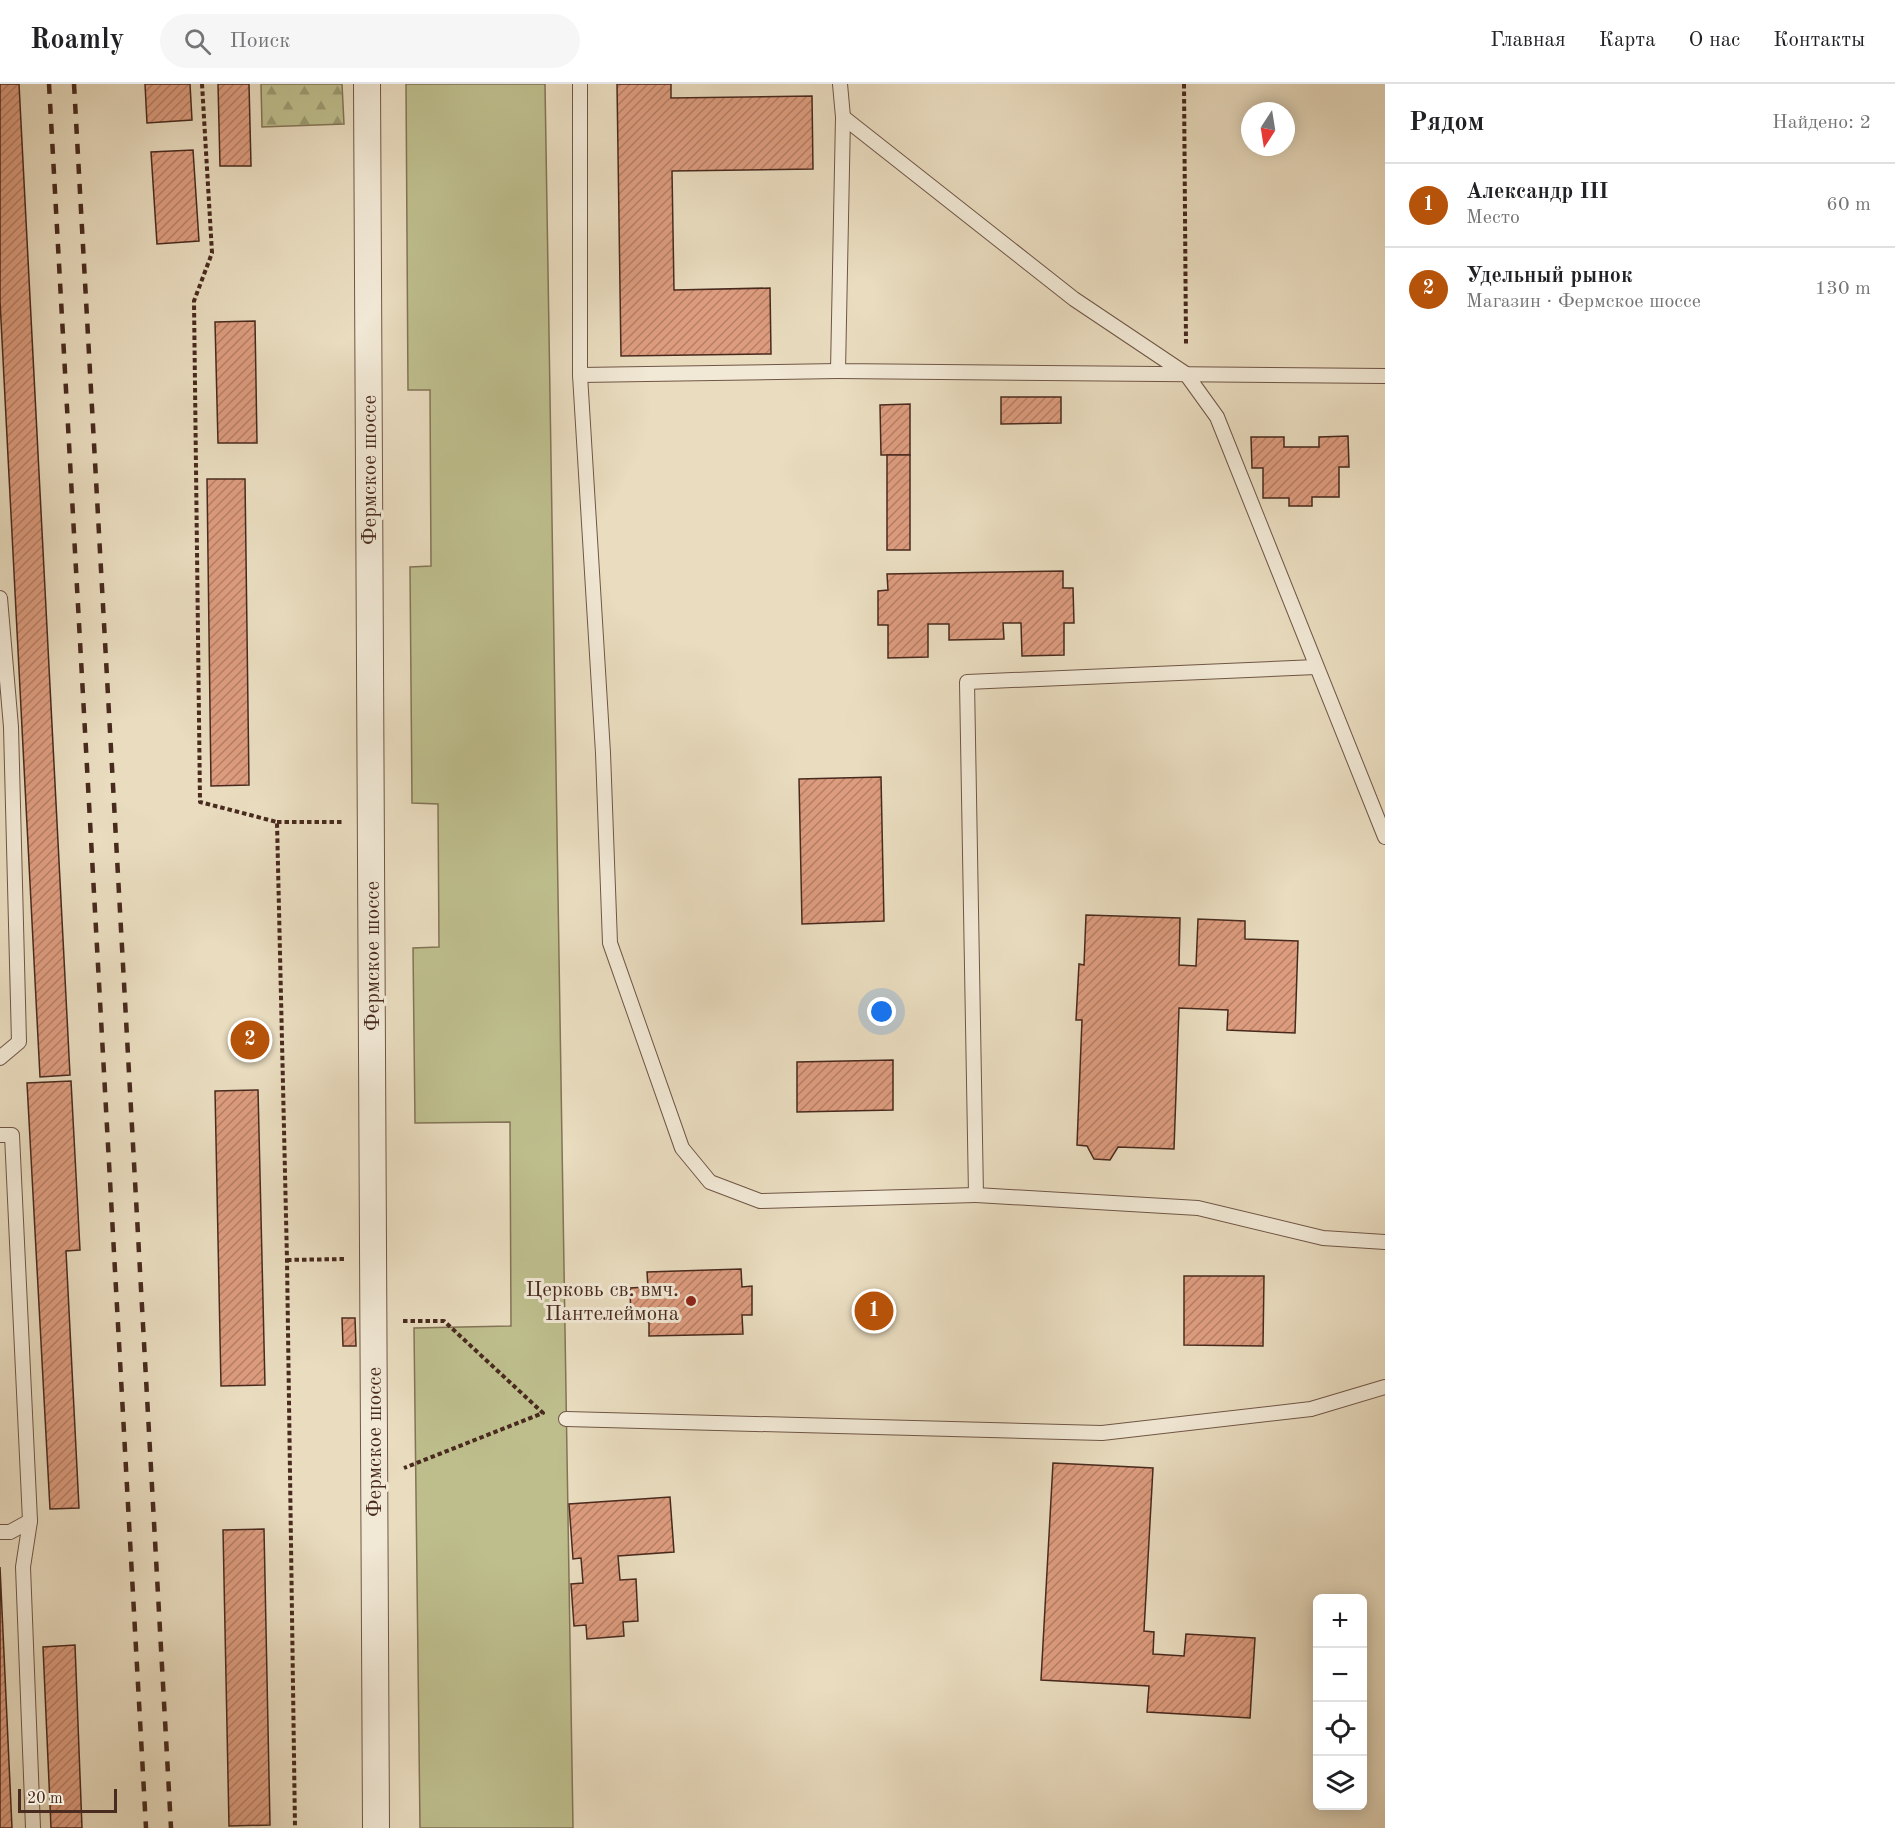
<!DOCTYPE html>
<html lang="ru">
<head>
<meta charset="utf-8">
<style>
	:root { --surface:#fff; --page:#f6f6f6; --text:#202124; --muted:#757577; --line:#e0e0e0; --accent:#b45309 }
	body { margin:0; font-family:"Old Standard TT",serif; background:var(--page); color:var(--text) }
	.controls { position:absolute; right:18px; bottom:18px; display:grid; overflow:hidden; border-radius:9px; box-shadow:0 3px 15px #0003 }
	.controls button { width:54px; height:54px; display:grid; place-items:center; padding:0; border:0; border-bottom:2px solid var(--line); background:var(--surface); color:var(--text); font:30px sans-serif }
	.compass { position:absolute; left:1241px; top:18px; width:54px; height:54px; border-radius:50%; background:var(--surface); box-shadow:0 3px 15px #0003; rotate:192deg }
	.scale { position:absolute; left:18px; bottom:15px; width:99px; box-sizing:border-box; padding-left:6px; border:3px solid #482a1e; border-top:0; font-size:16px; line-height:21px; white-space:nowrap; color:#482a1e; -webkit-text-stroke:4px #f1e8d5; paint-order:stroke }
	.you { position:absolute; left:882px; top:928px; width:21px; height:21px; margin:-15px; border:4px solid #fff; border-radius:50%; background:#1a73e8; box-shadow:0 0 0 9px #1a73e833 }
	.badge { display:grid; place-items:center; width:39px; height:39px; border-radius:50%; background:var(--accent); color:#fff; font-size:20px; font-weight:700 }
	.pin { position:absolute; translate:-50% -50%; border:3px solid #fff; box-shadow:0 2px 6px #0006 }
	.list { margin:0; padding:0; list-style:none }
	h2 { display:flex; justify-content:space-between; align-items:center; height:78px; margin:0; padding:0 24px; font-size:26px }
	h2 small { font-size:20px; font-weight:400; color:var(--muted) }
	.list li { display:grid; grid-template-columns:39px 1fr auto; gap:18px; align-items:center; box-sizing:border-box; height:84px; padding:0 24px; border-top:2px solid var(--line) }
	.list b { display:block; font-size:22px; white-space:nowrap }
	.list p { margin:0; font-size:20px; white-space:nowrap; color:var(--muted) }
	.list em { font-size:20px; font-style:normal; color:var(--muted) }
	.icon { flex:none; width:33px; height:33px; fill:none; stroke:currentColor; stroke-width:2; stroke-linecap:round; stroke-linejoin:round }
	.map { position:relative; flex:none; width:1385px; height:1744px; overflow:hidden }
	header { display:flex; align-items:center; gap:36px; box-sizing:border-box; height:84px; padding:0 30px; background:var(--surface); border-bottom:2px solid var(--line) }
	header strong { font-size:28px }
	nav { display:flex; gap:33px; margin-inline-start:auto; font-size:21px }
	.search { width:420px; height:54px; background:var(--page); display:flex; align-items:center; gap:15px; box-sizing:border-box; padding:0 21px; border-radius:33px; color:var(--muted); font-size:22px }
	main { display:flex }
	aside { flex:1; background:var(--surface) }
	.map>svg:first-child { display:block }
</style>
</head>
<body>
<header>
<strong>Roamly</strong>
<div class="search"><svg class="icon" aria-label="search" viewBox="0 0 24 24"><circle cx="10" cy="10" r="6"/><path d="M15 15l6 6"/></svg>Поиск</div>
<nav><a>Главная</a><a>Карта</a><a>О нас</a><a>Контакты</a></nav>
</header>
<main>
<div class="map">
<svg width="1385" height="1744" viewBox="0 0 1385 1744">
	<defs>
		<pattern id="forest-firs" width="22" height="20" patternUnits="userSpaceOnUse" patternTransform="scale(1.5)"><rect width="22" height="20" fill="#bebe8d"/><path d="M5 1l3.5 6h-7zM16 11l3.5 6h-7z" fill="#9c9b73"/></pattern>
		<pattern id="building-hatch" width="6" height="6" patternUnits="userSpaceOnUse" patternTransform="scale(1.5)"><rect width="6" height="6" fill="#dd9c7e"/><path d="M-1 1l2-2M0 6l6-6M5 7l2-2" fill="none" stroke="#b57f67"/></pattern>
	</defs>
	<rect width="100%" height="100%" fill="#e9dcbf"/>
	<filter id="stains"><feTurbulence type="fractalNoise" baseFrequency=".00333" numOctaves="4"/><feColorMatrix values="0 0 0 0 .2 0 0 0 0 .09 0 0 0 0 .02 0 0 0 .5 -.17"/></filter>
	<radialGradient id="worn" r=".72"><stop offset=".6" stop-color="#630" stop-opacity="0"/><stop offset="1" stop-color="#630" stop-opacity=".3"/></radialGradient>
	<!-- grass -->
	<path fill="#bebe8d" stroke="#837456" stroke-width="1.5" d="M406 0H545L573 1744H420L414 1244 511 1242 510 1038 415 1039 413 864 439 863 438 720 412 719 410 483 431 482 430 306H408Z"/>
	<!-- forest -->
	<path fill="url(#forest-firs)" stroke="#837456" stroke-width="1.5" d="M261 0H342L344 40 262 43Z"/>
	<!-- building -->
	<g fill="url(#building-hatch)" stroke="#482a1e" stroke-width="1.5">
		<path d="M0 0H19L70 991 40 993 0 217Z"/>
		<path d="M145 0H190L192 36 147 39Z"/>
		<path d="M218 0H249L251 82H220Z"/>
		<path d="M617 0H671V14L812 12 813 85 672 87 674 206 770 204 771 270 621 272Z"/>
		<path d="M193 66 199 157 157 160 151 68Z"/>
		<path d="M255 237 257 359H218L215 238Z"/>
		<path d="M1001 313H1061V339L1001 340Z"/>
		<path d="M910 320V371H881L880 321Z"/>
		<path d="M1348 352 1349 383H1339V413H1312V422H1289V414H1263V384H1252L1251 353H1284V363H1319V353Z"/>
		<rect x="887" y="371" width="23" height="95"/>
		<path d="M207 395H245L249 701 211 702Z"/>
		<path d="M1063 487V504H1073L1074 539H1064V571L1022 572 1021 539H1003L1004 555 949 556V540H928V573L888 574V541H878V507L888 506 887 490Z"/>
		<path d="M881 693 884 837 802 840 799 695Z"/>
		<path d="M1086 831 1180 834 1179 881 1196 882 1198 835 1245 837V855L1298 857 1295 949 1227 946 1228 926 1179 924 1174 1065 1118 1063 1110 1076 1094 1075 1087 1062 1077 1061 1082 936H1076L1079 880 1084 881Z"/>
		<path d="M893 976V1026L797 1028V978Z"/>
		<path d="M71 997 80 1166 66 1167 79 1424 50 1425 27 999Z"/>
		<path d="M258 1006 265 1301 221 1302 215 1007Z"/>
		<path d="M741 1185 742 1203 752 1202V1231H742L743 1250 649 1252V1238H631L630 1204 648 1203 647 1188Z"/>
		<path d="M1184 1192H1264L1263 1262 1184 1261Z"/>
		<path d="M342 1234H355L356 1262H343Z"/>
		<path d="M1053 1379 1153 1384 1144 1547 1154 1548 1153 1570 1184 1572 1186 1550 1255 1554 1250 1634 1147 1628 1149 1602 1041 1596Z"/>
		<path d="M670 1413 674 1468 618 1472 620 1496 636 1495 638 1537 623 1538 624 1552 587 1555 586 1541 574 1542 571 1500 583 1499 581 1474 573 1475 569 1420Z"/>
		<path d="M264 1445 270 1741 229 1742 223 1446Z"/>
		<path d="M0 1483 12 1744H0Z"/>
		<path d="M75 1561 82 1744H51L43 1563Z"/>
	</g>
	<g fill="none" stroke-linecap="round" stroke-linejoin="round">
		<defs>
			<g id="lane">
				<path d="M580 0V291L838 287"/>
				<path d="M840 0 843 33 838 287 1385 292"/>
				<path d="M843 33 1074 215 1186 290 1217 333 1385 753"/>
				<path d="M580 291 603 669 610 859 682 1064 710 1098 760 1117 976 1111"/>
				<path d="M0 514 11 643 19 958 0 974"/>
				<path d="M1316 583 967 598 976 1111 1198 1124 1323 1154 1385 1158"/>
				<path d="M0 1051H12L30 1437 10 1448H0"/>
				<path d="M566 1335 1102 1349 1311 1325 1385 1303"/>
				<path d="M30 1437 23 1483 33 1744"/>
			</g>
			<path id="street" d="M367 0 376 1744"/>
		</defs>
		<!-- lane casing -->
		<use href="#lane" stroke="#705646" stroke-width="16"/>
		<!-- street casing -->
		<use href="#street" stroke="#705646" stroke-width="28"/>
		<!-- path -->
		<g stroke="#482a1e" stroke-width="4" stroke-dasharray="4.5 3" stroke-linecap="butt">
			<path d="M202 0 212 169 194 217 200 718 277 738 287 1176 295 1744"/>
			<path d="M1184 0 1186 260"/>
			<path d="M277 738H343"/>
			<path d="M287 1176 344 1175"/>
			<path d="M403 1237H444L543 1329 404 1384"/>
		</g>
		<!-- lane -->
		<use href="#lane" stroke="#f1e8d5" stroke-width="14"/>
		<!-- street -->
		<use href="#street" stroke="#f1e8d5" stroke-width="26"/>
		<!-- rail -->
		<g stroke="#482a1e" stroke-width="4.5" stroke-dasharray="10 10" stroke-linecap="butt">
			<path d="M49 0 146 1744"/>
			<path d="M74 0 171 1744"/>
		</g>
	</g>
	<!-- markers -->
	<circle fill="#8f2418" stroke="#f1e8d5" stroke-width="2" cx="691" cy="1217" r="6"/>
	<g text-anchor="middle" stroke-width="6" stroke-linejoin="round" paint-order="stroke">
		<!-- street labels -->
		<g font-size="21" fill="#482a1e" stroke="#f1e8d5">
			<text transform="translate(369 386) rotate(-90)" y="7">Фермское шоссе</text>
			<text transform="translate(372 872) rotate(-90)" y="7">Фермское шоссе</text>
			<text transform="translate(374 1358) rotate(-90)" y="7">Фермское шоссе</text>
		</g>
		<!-- poi labels -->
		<g font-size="21" fill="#482a1e" stroke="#f1e8d5" text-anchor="end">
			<text x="679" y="1212">Церковь св. вмч.<tspan x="679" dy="24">Пантелеймона</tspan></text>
		</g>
	</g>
	<rect width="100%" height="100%" filter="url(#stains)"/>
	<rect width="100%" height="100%" fill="url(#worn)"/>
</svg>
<div class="controls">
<button>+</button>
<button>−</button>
<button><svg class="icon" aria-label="locate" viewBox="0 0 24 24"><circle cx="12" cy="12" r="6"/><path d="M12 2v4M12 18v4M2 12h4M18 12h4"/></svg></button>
<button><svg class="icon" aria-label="layers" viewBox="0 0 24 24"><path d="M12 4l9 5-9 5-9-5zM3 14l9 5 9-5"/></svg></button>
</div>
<svg class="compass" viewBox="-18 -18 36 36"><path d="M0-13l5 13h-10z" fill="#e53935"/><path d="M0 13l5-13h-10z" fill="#757577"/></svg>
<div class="scale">20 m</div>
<div class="you"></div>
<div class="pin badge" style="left:874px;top:1227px">1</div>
<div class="pin badge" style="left:250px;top:956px">2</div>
</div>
<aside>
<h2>Рядом<small>Найдено: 2</small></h2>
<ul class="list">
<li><span class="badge">1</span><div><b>Александр III</b><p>Место</p></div><em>60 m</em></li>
<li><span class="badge">2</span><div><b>Удельный рынок</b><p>Магазин · Фермское шоссе</p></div><em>130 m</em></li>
</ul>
</aside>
</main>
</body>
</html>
